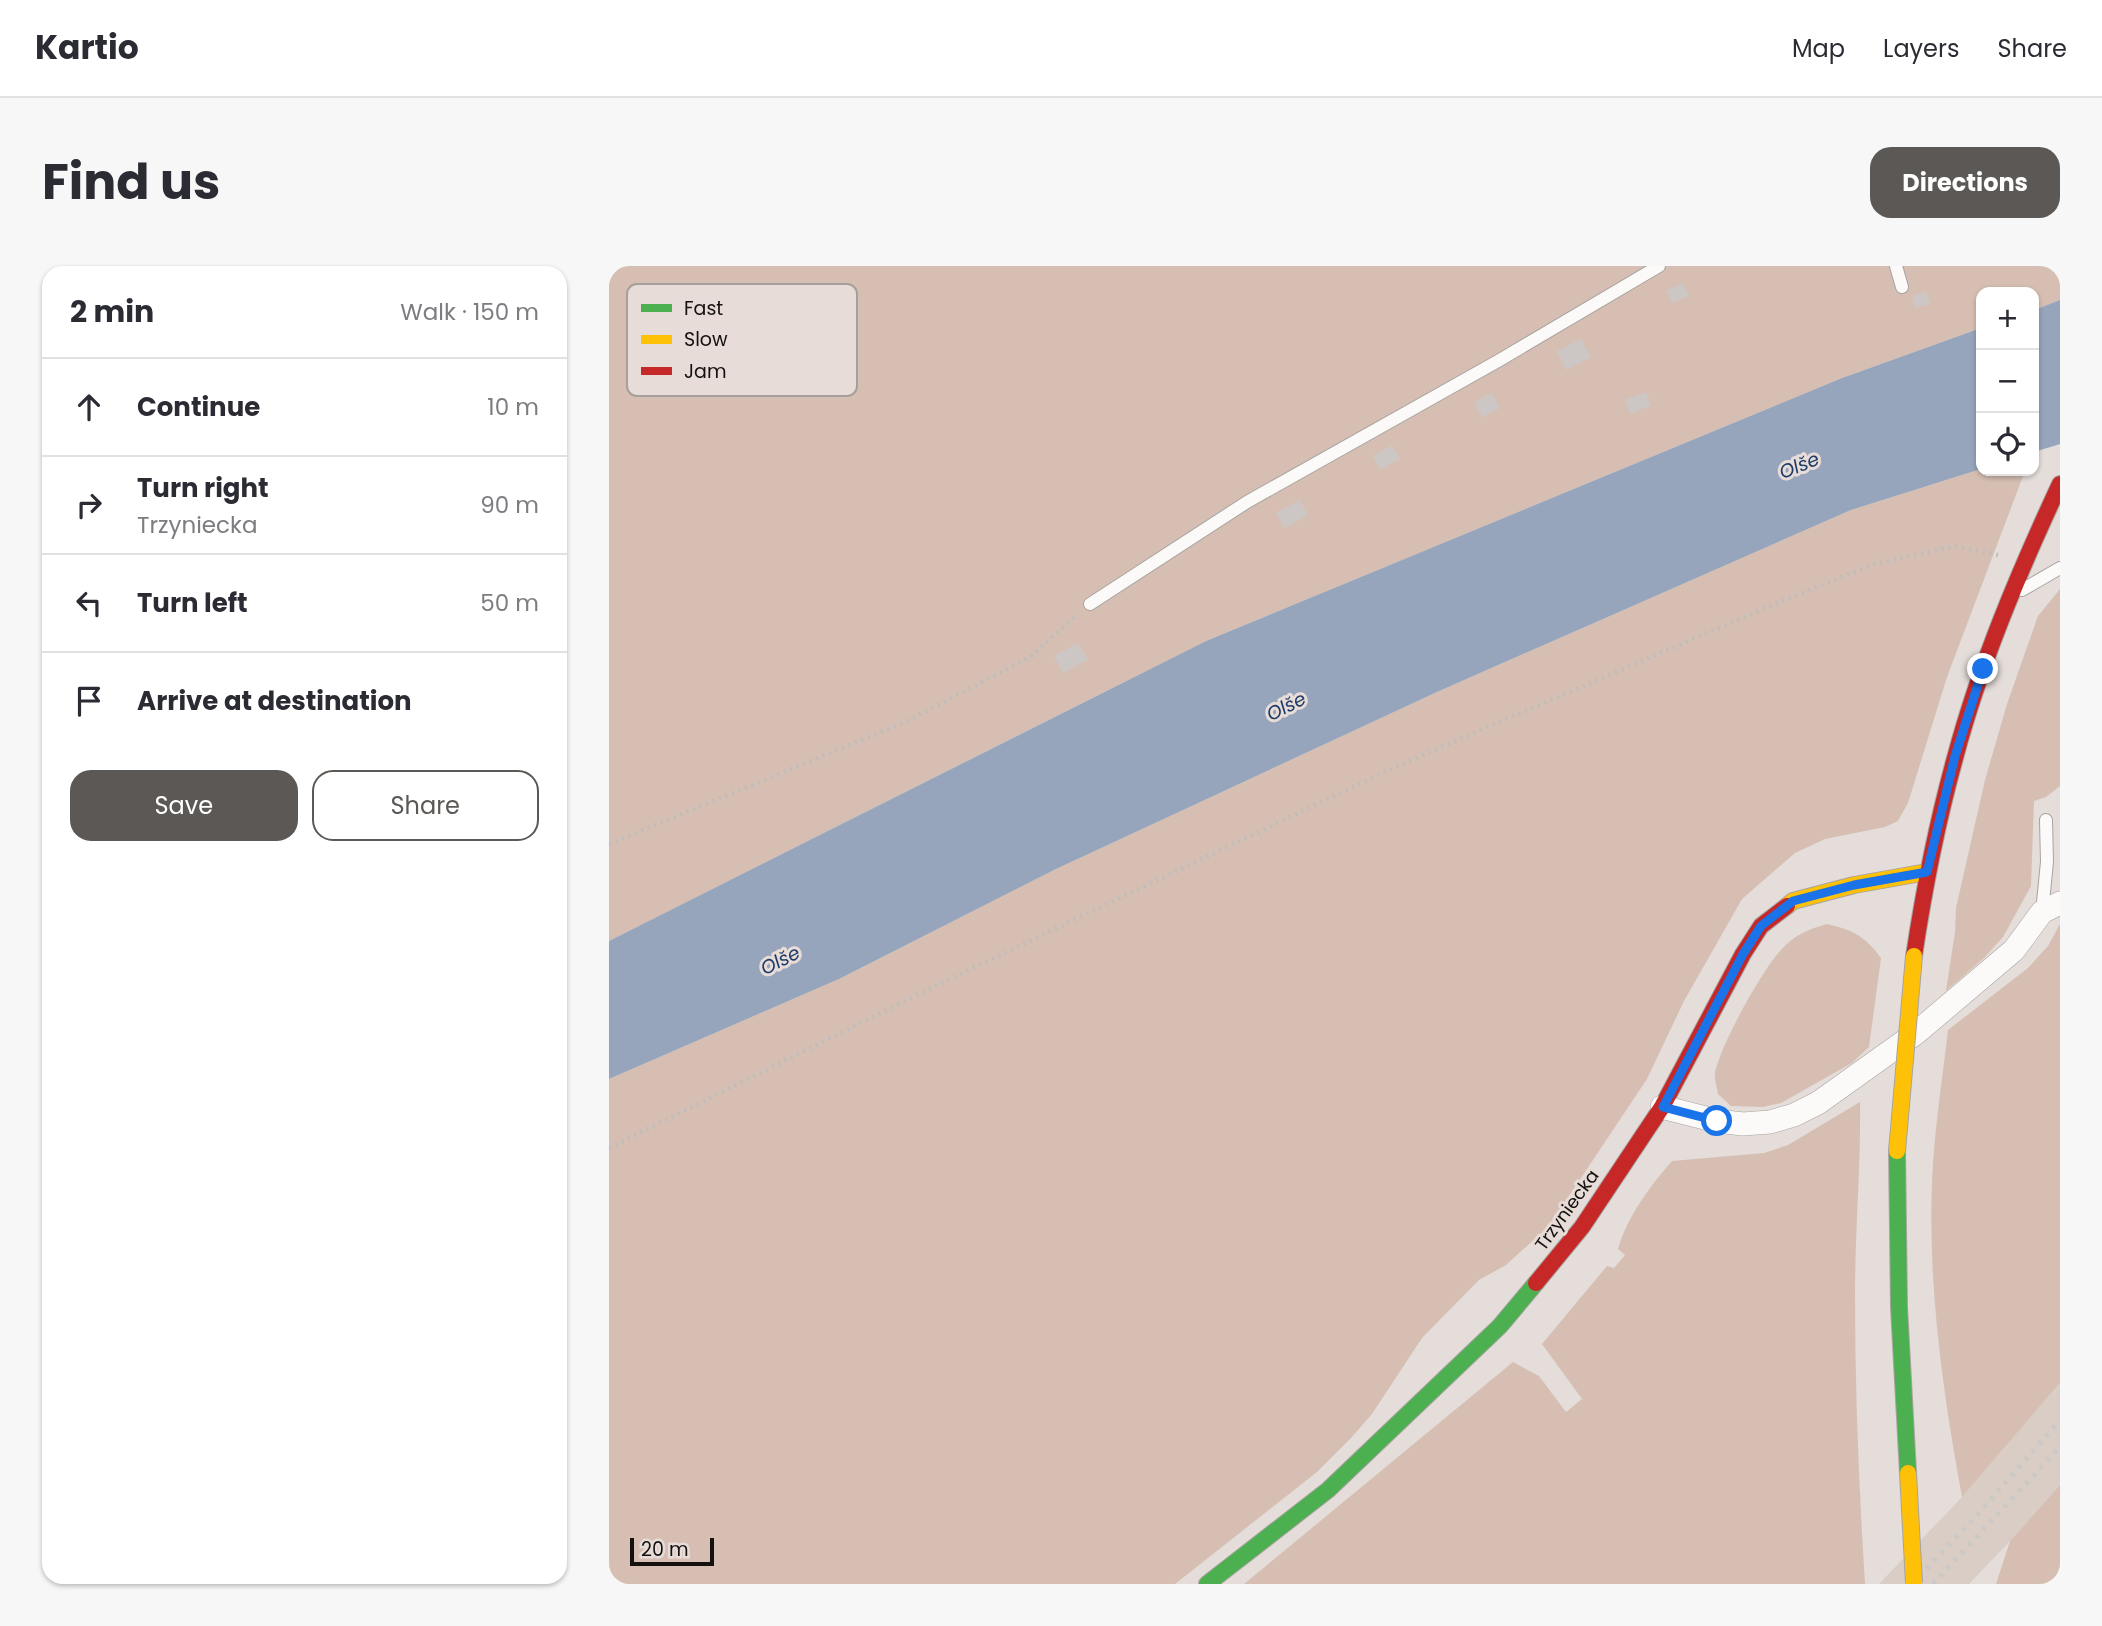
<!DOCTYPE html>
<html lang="en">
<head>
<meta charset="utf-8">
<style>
	:root { --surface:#fff; --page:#f7f7f7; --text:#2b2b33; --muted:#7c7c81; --line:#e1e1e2; --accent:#5c5855 }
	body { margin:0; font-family:Poppins,sans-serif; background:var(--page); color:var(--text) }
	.controls { position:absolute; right:21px; top:21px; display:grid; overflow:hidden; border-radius:14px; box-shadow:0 2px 5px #0004 }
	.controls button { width:63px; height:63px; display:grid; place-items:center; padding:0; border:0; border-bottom:2px solid var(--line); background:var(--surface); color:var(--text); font:35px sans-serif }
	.scale { position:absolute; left:21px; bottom:18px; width:84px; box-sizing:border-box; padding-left:7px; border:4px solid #13100e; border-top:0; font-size:19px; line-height:24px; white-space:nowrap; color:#13100e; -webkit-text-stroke:5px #e7dcd7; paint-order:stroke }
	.stop { position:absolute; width:21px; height:21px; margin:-16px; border:5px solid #1a73e8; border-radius:50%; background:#fff }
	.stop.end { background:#1a73e8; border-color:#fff; box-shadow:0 2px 7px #0008 }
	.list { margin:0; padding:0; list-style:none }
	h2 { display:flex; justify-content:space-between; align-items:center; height:91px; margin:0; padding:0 28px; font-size:30px }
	h2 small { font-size:23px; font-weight:400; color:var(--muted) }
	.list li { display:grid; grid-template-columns:46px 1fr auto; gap:21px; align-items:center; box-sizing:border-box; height:98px; padding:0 28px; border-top:2px solid var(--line) }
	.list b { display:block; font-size:26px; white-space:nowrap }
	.list p { margin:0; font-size:23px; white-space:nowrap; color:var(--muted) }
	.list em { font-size:23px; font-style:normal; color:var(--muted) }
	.actions { display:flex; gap:14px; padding:21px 28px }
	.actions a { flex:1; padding:16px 0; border:2px solid var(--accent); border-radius:21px; text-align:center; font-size:24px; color:var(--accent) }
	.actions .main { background:var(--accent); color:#fff }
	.icon { flex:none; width:38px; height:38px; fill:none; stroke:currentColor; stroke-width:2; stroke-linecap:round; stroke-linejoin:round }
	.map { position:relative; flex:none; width:1451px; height:1318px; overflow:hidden; border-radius:21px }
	header { display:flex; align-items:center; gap:42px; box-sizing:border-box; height:98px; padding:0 35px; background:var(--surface); border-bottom:2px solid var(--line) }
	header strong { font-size:33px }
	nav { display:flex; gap:38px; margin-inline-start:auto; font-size:24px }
	.intro { display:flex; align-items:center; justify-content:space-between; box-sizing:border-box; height:168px; padding:0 42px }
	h1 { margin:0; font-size:49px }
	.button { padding:18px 32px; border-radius:21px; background:var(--accent); color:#fff; font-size:24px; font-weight:700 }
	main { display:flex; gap:42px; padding:0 42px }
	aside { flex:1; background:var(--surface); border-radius:21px; box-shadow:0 2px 5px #0004 }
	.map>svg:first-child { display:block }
</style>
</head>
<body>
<header>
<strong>Kartio</strong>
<nav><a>Map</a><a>Layers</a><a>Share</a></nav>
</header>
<div class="intro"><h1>Find us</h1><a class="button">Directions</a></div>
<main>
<aside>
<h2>2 min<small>Walk · 150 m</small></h2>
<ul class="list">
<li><svg class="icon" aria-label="ahead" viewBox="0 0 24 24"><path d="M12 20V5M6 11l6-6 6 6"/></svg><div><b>Continue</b></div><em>10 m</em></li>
<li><svg class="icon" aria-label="right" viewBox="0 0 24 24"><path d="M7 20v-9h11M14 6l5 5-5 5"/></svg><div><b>Turn right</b><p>Trzyniecka</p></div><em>90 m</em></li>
<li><svg class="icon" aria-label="left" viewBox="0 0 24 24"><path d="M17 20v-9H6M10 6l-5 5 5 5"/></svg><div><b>Turn left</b></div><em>50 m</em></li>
<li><svg class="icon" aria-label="arrive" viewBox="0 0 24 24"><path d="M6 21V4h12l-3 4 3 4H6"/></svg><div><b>Arrive at destination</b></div></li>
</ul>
<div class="actions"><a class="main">Save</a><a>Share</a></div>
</aside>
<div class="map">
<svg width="1451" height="1318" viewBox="0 0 1451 1318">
	<rect width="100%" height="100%" fill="#e4ddda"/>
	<!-- built -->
	<path fill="#dacdc6" d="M1451 1117V1219L1401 1275 1360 1318H1270L1353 1231Z"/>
	<!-- green -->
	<g fill="#d6bfb2">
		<path d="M0 0H1451V34L1425 44V26H1372V62L1233 112 597 375 0 675Z"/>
		<path d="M1372 203V205H1416L1338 411 1299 537 1289 555 1276 561 1216 573 1186 587 1133 633 1075 735 1038 813 940 960 897 999 870 1014 813 1072 763 1148 742 1172 708 1206 566 1318H0V813L230 713 447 603 828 426 1242 244Z"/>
		<path d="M1451 323V520L1437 531 1425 535 1422 620 1394 671 1375 692 1337 725 1346 666 1347 642 1376 514 1398 438 1429 350Z"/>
		<path d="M1218 658C1244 664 1256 670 1272 692L1260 781 1243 797 1172 837 1154 841 1122 840 1109 828C1108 821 1105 813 1106 807 1111 780 1153 704 1172 684 1185 669 1200 663 1218 658Z"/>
		<path d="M1451 658V1117L1353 1231C1333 1122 1317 1009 1324 897 1327 853 1334 808 1339 764L1419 702 1439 680Z"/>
		<path d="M1251 836C1252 900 1246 965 1246 1029 1246 1125 1250 1222 1256 1318H635L904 1096 930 1110 957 1146 973 1133 933 1078 998 1000 1005 1002 1016 989 1009 983C1018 951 1041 920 1063 895L1155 887 1179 879Z"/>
		<path d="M1451 1219V1318H1387L1401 1275Z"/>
	</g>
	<!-- water -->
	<g fill="#97a5bc">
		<path d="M1451 34V178L1425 186V44Z"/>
		<path d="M1372 62V203L1242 244 828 426 447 603 230 713 0 813V675L597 375 1233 112Z"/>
	</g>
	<!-- building -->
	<g fill="#ccc6c4">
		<path d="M1074 17 1080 30 1063 37 1057 25Z"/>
		<path d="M1317 26 1321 38 1306 42 1303 30Z"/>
		<path d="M972 73 982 91 957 104 948 85Z"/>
		<path d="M1037 126 1042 139 1021 148 1016 134Z"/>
		<path d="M883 127 891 142 873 151 865 136Z"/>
		<path d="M783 179 791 193 771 204 764 190Z"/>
		<path d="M691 234 699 249 675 262 667 247Z"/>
		<path d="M469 377 479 394 454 407 445 390Z"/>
	</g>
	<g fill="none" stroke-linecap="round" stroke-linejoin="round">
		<defs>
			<g id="lane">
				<path d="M1287 0 1293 21"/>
				<path d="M1413 324 1451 302"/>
				<path d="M481 338 638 236 889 95 1050 0"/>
				<path d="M1433 646 1438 596 1437 554"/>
			</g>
			<path id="street" d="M1053 841 1108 855 1134 858 1161 856 1185 849 1209 837 1307 767 1405 684 1433 646 1451 637"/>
			<g id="fast">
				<path d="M1288 885 1290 1041 1299 1207"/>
				<path d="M598 1318 719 1224 891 1060 927 1017"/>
			</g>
			<path id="slow" d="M1178 640 1184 635 1245 619 1318 606"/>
			<g id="jam">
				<path d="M1305 690C1315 623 1328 557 1346 492 1371 398 1410 306 1451 218"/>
				<path d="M927 1017 973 961 1053 841 1134 688 1152 660 1178 640"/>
			</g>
		</defs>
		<!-- lane casing -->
		<use href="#lane" stroke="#a8a3a1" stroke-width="14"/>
		<!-- street casing -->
		<use href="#street" stroke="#a8a3a1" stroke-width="24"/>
		<!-- fast casing -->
		<use href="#fast" stroke="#a8a3a1" stroke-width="18"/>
		<!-- slow casing -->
		<use href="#slow" stroke="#a8a3a1" stroke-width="18"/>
		<!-- jam casing -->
		<use href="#jam" stroke="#a8a3a1" stroke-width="18"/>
		<!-- path -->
		<g stroke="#bfbdbc" stroke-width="4.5" stroke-dasharray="2 5" stroke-linecap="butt">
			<path d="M0 578 296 456 421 391 467 350"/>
			<path d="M0 882 326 720 786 501 1156 342 1265 298 1346 280 1389 289"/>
		</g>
		<!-- lane -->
		<use href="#lane" stroke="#fbfaf9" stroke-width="12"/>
		<!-- street -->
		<use href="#street" stroke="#fbfaf9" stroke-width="23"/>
		<!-- fast -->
		<use href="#fast" stroke="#4caf50" stroke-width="16"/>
		<!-- slow -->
		<use href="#slow" stroke="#ffc107" stroke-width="16"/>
		<!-- jam -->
		<use href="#jam" stroke="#c62828" stroke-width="16"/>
		<!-- rail -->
		<g stroke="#cac9c7" stroke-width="5" stroke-dasharray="3.5 7" stroke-linecap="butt">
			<path d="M1303 1318 1370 1247 1451 1154"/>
			<path d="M1324 1318 1451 1181"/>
		</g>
		<defs>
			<g id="slow-bridge">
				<path d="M1288 885 1305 690"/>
				<path d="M1299 1207 1305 1317"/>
			</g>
		</defs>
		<!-- slow-bridge casing -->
		<use href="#slow-bridge" stroke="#a8a3a1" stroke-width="18" stroke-linecap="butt"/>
		<!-- slow-bridge -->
		<use href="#slow-bridge" stroke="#ffc107" stroke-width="16"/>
	</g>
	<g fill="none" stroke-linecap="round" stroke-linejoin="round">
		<!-- route -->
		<path stroke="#1a73e8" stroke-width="9" d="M1108 855 1054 841 1134 688 1152 660 1184 635 1245 619 1318 606 1346 490 1374 403"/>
	</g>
	<g text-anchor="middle" stroke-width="6" stroke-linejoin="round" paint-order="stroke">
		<!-- street labels -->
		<g font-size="18" fill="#13100e" stroke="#e7dcd7">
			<text transform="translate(958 944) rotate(-54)" y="6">Trzyniecka</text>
		</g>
		<!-- water labels -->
		<g font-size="19" font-style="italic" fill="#1d3c6a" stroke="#e7dcd7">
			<text transform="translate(1190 199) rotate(-22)" y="7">Olše</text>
			<text transform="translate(677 440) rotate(-27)" y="7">Olše</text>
			<text transform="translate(171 694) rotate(-27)" y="7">Olše</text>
		</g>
	</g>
	<!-- legend -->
	<rect x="18" y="18" width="230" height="112" rx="10" fill="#e7dcd7" stroke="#a79f9b" stroke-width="2"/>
	<rect x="32" y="38" width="31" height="8" fill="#4caf50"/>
	<rect x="32" y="69" width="31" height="9" fill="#ffc107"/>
	<rect x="32" y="101" width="31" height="8" fill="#c62828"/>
	<g font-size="19" fill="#13100e">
		<text x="75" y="49">Fast</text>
		<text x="75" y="80">Slow</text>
		<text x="75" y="112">Jam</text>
	</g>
</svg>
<div class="controls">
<button>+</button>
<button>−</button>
<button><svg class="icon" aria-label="locate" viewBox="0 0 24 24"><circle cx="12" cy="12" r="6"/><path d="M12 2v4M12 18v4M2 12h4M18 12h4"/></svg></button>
</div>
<div class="scale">20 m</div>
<div class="stop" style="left:1108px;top:855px"></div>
<div class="stop end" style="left:1374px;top:403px"></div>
</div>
</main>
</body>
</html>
